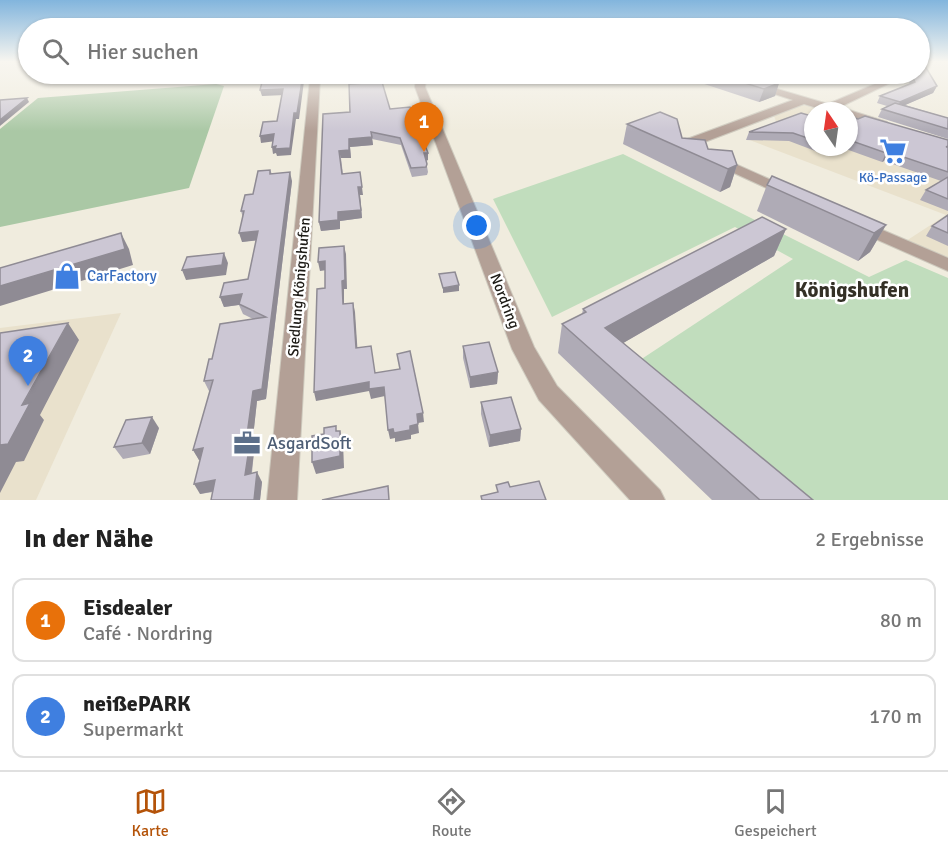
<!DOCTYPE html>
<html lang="de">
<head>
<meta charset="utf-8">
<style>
	:root { --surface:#fff; --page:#f2f2f2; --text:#222; --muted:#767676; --line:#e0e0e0; --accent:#b45309 }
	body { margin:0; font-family:Signika,sans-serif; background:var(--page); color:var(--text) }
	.compass { position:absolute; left:804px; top:102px; width:54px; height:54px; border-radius:50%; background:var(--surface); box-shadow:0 2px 4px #0004; rotate:347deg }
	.you { position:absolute; left:477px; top:226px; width:21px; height:21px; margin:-15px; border:4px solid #fff; border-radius:50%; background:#1a73e8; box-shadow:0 0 0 9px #1a73e833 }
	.badge { display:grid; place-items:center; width:39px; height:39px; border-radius:50%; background:var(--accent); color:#fff; font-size:20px; font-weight:700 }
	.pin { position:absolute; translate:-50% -50px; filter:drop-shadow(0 2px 3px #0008) }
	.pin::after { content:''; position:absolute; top:32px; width:21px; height:18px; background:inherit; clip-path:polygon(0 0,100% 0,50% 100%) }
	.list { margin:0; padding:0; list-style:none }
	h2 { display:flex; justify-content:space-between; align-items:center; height:78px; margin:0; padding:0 24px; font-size:26px }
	h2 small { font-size:20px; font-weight:400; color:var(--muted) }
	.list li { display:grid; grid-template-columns:39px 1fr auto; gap:18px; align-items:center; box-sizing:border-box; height:84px; margin:0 12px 12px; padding:0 12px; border:2px solid var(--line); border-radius:12px }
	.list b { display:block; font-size:22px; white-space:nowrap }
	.list p { margin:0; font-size:20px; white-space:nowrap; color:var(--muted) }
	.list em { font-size:20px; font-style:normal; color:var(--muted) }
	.icon { flex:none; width:33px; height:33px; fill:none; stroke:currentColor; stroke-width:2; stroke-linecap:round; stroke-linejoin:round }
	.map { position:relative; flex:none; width:948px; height:500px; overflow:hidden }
	.search { position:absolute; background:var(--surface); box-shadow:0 2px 4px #0004; left:18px; right:18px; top:18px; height:66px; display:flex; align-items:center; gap:15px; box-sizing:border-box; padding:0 21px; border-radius:33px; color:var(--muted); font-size:22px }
	.sheet { height:270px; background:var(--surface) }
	nav { display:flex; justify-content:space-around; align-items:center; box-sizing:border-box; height:84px; border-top:2px solid var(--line); background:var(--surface); font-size:16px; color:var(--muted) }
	nav a { display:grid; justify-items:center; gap:3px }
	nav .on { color:var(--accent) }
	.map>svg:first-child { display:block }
</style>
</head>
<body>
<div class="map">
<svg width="948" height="500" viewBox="0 0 948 500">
	<rect width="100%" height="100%" fill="#f0ecde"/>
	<!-- commercial -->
	<g fill="#e9e1cc">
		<path d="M799 104 827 111H813V147L948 150V259L906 241 946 215 747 139 778 127 773 113Z"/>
		<path d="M121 313 36 500H0V328Z"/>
	</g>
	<!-- green -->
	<path fill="#c1ddbd" d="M623 154 869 277 906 260 948 278V500H790L634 364 793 259 735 227 552 317 493 199Z"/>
	<!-- forest -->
	<path fill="#aac8a5" d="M216 84 224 86 189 188 0 227V129L38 98Z"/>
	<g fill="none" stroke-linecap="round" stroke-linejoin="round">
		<defs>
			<g id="minor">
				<path d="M308 74H318L320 79 297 500H267L310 79Z"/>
				<path d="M423 74H435L426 80 425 87 534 347 557 386 660 490 665 500H630L539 400 512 349 415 87 416 78Z"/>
				<path d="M712 74H726L828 104 882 81 880 74H890L892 82 840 107 845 111H827L804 104 689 148H679L677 145 679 142 793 100Z"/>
				<path d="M849 110 887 122 889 125 883 129 849 118V111H847Z"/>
				<path d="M715 155 796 191 799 194 791 199 786 197 710 162 708 159Z"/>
				<path d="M859 220 948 258V271L853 229 851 225Z"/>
			</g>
		</defs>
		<!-- minor casing -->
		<use href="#minor" stroke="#cecabe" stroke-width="2"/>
		<!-- minor -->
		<use href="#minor" fill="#b3a096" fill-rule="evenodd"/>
	</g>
	<!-- wall -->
	<g fill="#afabb6">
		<path d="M674 74H779L763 78 779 83 775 96 759 102Z"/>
		<path d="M904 74H920L937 86 933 93 905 105 948 118V139L878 117 882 109 887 106 877 103 880 96 910 84Z"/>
		<path d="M390 109 428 160 426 161 428 172 427 175 412 177 401 145 372 139 373 145 350 147 351 158H341L343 174 363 195H360L362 218 340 221V229L321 231 319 222 323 114Z"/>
		<path d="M813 114V147H849V116L948 140V211L920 200 926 190 941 181 884 161 882 162 843 148 826 155 789 141 746 140 749 132Z"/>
		<path d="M627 124 682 138 708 149 737 165 730 187 720 192 623 144Z"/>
		<path d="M270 170 272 174 292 181 266 399 257 401 252 446 254 452 252 473 262 482 260 500H211L213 492 200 494V460H199L193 450 210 391H209L204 381 212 359 253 319 243 314 239 305 224 307 220 297 248 279 256 240 242 242 243 218 241 211Z"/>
		<path d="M767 185 886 225 870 252 858 261 757 211Z"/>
		<path d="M948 215V246L926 236 932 226Z"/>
		<path d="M786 229 774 256 623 343 813 500H712L558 353 562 324 582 314 583 309Z"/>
		<path d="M463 346 498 372 497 384 470 388 463 358Z"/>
		<path d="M481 402 521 429 520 441 489 447 481 414Z"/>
		<path d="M159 428 150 454 123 459 114 447Z"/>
	</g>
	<!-- shaded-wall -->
	<g fill="#8f8b94">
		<path d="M303 74H305L299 119H296L291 155 277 156 276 153 273 154 272 147 276 146 294 113Z"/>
		<path d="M474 74H489L474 77Z"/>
		<path d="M759 74H779L756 81Z"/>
		<path d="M779 83 775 96 759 102 764 89Z"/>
		<path d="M937 86 933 93 896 109 900 102Z"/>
		<path d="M283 89 285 95 262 96 260 90Z"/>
		<path d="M27 98 29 102 0 126V120Z"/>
		<path d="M274 134 276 141 261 143 260 136Z"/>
		<path d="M372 137 373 145 350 147 351 158H341L339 151 349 139Z"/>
		<path d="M830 147H843L826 155Z"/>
		<path d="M889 152 884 161 882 162 886 153Z"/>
		<path d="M424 153H428V160L424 161Z"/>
		<path d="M737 165 730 187 720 192 728 169Z"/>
		<path d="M290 172 292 181 266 399 257 401 252 446 254 452 250 484 245 475 246 442 253 391Z"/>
		<path d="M360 172 363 195H360L362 218 340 221V229L321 231 319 222 338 212 358 187Z"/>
		<path d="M886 225 870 252 858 261 874 233Z"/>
		<path d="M786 229 774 256 599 357 605 328Z"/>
		<path d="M258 231 261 240 242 242 239 233Z"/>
		<path d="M121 233 129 249 133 265 0 306V286Z"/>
		<path d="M344 246 346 254 347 289H344V313L343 304 342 281Z"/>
		<path d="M224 253 228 263 226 275 186 280 182 270Z"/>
		<path d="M325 261 327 270 320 271 318 262Z"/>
		<path d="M459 285V291L443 293V288Z"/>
		<path d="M242 294 245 304 224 307 220 297Z"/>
		<path d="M353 303 355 312 358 357 356 348Z"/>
		<path d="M68 323 79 340 40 415 44 420 24 461 16 462 0 493V445Z"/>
		<path d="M498 372 497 384 470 388V377Z"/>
		<path d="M369 382 384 387 385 396 371 399 369 391 316 401 314 392Z"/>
		<path d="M423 413 424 422 418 423 417 414Z"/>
		<path d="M152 417 159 428 150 454 142 443Z"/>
		<path d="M418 424 419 433 411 435V439L395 442V438L390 439 388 430Z"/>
		<path d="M521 429 520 441 489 447 490 435Z"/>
		<path d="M340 431 343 442 344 468 316 474 312 462Z"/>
		<path d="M203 448 209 458 199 460 193 450Z"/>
		<path d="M257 472 262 482 260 500H254Z"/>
		<path d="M215 480 220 490 200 494 194 484Z"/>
	</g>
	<!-- building -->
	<g fill="#ccc7d4" stroke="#8f8b94" stroke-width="1.5">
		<path d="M920 61H922L937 86 900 102 880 96 915 82 911 74H920Z"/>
		<path d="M264 74H303L297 113H294L290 148 275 149 276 146 272 147 274 134 260 136 263 122 277 121 283 89 260 90Z"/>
		<path d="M716 74H747L779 83 764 89Z"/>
		<path d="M382 82 390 109 410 107 428 153H424L427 164 426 167 411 168 400 138 371 132 372 137 349 139V150L339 151 342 174 360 172 362 187H358L361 210 338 212V220L319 222 323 114 350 112 349 84Z"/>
		<path d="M27 98 0 120V100Z"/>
		<path d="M895 103 948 118V129L882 109Z"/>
		<path d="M660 112 677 119 682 138 705 140 708 149 732 151 737 165 728 169 627 124Z"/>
		<path d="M801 113 808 115 813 114V140L793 133 749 132Z"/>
		<path d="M849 116 858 119 865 116 948 140V146L946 147H948V172L889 152 886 153 849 140Z"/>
		<path d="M270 170V174L290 172 262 389 253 391 246 442H250L245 475 257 472 254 500H211L215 480 194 484 203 448 193 450 213 380 204 381 209 359H212L220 324 266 317 239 304 242 294 220 297 224 283 248 279 258 231 239 233 244 211H241L245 195 253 194 258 171Z"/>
		<path d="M772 176 886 225 874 233 767 185Z"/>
		<path d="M948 177V199L926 190Z"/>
		<path d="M948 215V233L932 226Z"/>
		<path d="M762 217 786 229 605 328 813 500H760L562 324 586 312 583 309Z"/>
		<path d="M121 233 125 249 0 286V268Z"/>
		<path d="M344 246 345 280 342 281 343 304 353 303 356 348 371 346 375 373 400 369 397 354 410 351 423 413 417 414 418 424 410 426V430L394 433 393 429 388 430 384 387 369 389V382L314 392 317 289 325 288V261L318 262 319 248Z"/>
		<path d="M224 253 222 265 182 270 187 257Z"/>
		<path d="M455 272 459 285 443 288 439 274Z"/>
		<path d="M68 323 22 405 30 403 8 444 0 445V333Z"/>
		<path d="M489 342 498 372 470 377 463 346Z"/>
		<path d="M511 397 521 429 490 435 481 402Z"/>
		<path d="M152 417 142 443 114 447 126 420Z"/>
		<path d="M336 426V431H340V456L312 462V436L324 434V428Z"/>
		<path d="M539 481 546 500H482L481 496 498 492 496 485 508 482 510 487Z"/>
		<path d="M388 486 389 500H322Z"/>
	</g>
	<!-- sky -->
	<linearGradient id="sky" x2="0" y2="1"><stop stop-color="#82b5dd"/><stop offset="0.47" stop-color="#f8f6f0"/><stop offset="1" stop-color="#f8f6f0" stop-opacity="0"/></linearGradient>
	<rect width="948" height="131" fill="url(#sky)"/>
	<!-- icons -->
	<defs>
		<symbol id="supermarket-bare" viewBox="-9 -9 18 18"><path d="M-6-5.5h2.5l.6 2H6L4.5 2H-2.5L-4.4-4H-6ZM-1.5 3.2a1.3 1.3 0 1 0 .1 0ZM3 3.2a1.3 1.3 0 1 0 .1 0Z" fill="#3f7fe0" stroke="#fff" stroke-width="2.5" paint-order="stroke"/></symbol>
		<symbol id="shop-bare" viewBox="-9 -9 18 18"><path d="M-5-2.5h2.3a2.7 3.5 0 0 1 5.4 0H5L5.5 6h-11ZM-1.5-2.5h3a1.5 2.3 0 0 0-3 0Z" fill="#3f7fe0" stroke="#fff" stroke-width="2.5" paint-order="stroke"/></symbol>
		<symbol id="office-bare" viewBox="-9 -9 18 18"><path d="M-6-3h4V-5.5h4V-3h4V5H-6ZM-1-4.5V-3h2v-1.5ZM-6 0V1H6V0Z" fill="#5c6f8a" stroke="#fff" stroke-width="2.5" paint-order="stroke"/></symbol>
	</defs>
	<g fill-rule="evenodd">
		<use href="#supermarket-bare" x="874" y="132" width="38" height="38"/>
		<use href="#shop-bare" x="48" y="257" width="38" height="38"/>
		<use href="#office-bare" x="228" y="424" width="38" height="38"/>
	</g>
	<g text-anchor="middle" stroke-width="5" stroke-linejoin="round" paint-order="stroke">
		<!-- far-shop labels -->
		<g font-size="14" fill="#366cbe" stroke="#fff">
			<text x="893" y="182">Kö-Passage</text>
		</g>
		<!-- shop labels -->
		<g font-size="15" fill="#366cbe" stroke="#fff" text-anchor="start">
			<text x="87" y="281">CarFactory</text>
		</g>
		<!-- street labels -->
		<g font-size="15" fill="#1c1a15" stroke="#fff">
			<text transform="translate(299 287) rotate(-85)" y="5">Siedlung Königshufen</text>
			<text transform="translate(505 301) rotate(69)" y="5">Nordring</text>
		</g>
		<!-- near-service labels -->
		<g font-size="18" fill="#4e5e75" stroke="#fff" text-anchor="start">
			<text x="267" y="449">AsgardSoft</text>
		</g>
		<!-- district labels -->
		<g font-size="21" font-weight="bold" fill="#343026" stroke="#fff">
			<text x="852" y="297">Königshufen</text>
		</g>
	</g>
</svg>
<svg class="compass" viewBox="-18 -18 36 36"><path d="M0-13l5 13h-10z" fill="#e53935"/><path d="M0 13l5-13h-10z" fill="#767676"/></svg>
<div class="you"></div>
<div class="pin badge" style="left:424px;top:152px;background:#e8710a">1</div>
<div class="pin badge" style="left:28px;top:386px;background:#3f7fe0">2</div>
<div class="search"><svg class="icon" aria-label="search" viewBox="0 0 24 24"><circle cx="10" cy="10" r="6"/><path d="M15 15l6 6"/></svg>Hier suchen</div>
</div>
<section class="sheet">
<h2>In der Nähe<small>2 Ergebnisse</small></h2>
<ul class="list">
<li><span class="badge" style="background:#e8710a">1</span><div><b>Eisdealer</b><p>Café · Nordring</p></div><em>80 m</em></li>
<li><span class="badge" style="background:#3f7fe0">2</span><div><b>neißePARK</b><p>Supermarkt</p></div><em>170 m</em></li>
</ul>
</section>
<nav>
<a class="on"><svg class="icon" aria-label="map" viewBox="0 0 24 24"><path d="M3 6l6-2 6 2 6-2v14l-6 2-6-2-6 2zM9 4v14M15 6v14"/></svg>Karte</a>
<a><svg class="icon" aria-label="directions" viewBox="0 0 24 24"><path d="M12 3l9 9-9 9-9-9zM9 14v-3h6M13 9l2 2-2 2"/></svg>Route</a>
<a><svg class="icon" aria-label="saved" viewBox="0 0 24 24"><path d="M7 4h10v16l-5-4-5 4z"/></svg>Gespeichert</a>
</nav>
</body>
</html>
